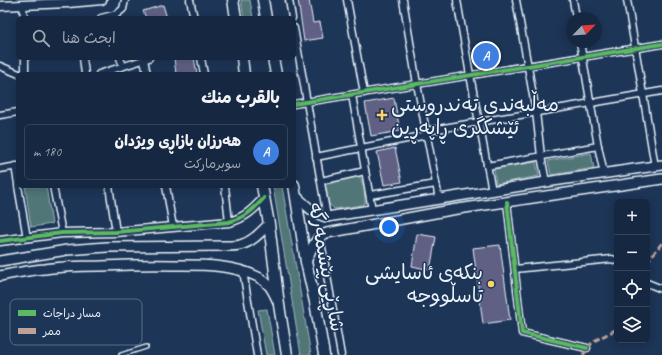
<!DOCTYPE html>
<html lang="ar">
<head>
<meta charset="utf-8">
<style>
	:root { --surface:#162841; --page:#23344c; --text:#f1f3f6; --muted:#9ea6b1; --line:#35445a; --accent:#ffd166 }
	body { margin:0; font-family:Caveat,"Playpen Sans Arabic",sans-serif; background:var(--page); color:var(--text); direction:rtl }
	.controls { position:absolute; right:12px; bottom:12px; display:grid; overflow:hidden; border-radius:6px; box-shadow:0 2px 10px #0003 }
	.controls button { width:36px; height:36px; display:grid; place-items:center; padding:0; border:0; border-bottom:1px solid var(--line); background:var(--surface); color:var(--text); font:20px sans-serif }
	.compass { position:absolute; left:566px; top:12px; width:36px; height:36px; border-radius:50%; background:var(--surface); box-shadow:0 2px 10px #0003; rotate:65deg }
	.you { position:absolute; left:389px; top:227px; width:14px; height:14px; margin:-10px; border:3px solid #fff; border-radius:50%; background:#1a73e8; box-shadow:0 0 0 6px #1a73e833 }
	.badge { display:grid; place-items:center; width:26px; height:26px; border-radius:50%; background:var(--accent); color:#fff; font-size:13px; font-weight:700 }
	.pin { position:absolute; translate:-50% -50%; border:2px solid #fff; box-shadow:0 1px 4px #0006 }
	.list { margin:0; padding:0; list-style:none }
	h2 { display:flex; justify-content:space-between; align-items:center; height:52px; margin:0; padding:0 16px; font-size:17px }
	h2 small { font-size:13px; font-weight:400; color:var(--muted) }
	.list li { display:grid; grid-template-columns:26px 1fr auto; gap:12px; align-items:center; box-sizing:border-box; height:56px; margin:0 8px 8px; padding:0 8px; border:1px solid var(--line); border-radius:6px }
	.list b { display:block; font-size:15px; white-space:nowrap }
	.list p { margin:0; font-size:13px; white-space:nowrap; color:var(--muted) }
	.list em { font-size:13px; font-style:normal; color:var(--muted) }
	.icon { flex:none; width:22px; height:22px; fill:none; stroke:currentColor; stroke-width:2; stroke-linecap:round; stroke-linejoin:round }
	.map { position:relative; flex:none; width:662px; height:355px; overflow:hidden; direction:ltr }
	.search { position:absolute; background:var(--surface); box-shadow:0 2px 10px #0003; left:16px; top:16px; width:280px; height:44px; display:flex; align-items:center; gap:10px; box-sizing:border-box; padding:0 14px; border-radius:6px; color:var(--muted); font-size:15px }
	.panel { position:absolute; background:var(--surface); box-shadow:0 2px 10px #0003; left:16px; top:72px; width:280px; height:116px; border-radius:6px; direction:rtl }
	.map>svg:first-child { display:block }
</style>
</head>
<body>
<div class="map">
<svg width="662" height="355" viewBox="0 0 662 355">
	<rect width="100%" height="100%" fill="#1d3557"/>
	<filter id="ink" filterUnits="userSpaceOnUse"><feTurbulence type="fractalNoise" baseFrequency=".025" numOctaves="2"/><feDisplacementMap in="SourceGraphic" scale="8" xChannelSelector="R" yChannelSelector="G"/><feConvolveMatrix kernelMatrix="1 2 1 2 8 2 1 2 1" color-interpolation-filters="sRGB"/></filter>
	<g filter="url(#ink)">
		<!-- green -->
		<g fill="#517678" stroke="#9cb4b8">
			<path d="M241 0H250L253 18H244Z"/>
			<path d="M591 153 594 168 551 175 548 161Z"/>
			<path d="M536 162 539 176 496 184 494 169Z"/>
			<path d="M358 174C363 179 365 195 365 203L362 205 335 209C326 206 326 191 325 183Z"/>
			<path d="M25 186H46L52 224 31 227Z"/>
			<path d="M273 186H282L311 355H301Z"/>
			<path d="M267 309 275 355H266L258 310Z"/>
		</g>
		<!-- building -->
		<g fill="#616185" stroke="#e8f1f8">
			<path d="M298 0H309L313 23 320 22 323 38 304 41Z"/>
			<path d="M163 5 167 18H146L143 11Z"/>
			<path d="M174 58H194L197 74H176Z"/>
			<path d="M394 98 400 131 371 136 365 103Z"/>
			<path d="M395 148 402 182 384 185 377 152Z"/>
			<path d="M417 234 436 237 430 270 412 266Z"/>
			<path d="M500 245 510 320 483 324 473 248Z"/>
		</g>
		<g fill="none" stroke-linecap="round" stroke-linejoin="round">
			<defs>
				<path id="service" d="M121 355 146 347"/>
				<g id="minor">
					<path d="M190 0 194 18"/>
					<path d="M289 0 292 18"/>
					<path d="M347 0 364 93"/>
					<path d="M403 0 417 84 439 199"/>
					<path d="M457 0 470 75 492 191"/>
					<path d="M516 0 536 112 541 156 546 182"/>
					<path d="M573 0 576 18"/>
					<path d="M627 0 643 94 655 167"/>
					<path d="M23 5 24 18"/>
					<path d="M101 18 117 14 123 9 125 0"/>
					<path d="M294 28 327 217"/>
					<path d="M580 42 598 146 604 174"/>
					<path d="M25 58V74"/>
					<path d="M83 58 85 74"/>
					<path d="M120 58 123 66"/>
					<path d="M201 58 204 74"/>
					<path d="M144 59 147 74"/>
					<path d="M0 66 19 74"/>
					<path d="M99 74 149 58"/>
					<path d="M352 95 372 210"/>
					<path d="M294 104 662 44"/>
					<path d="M0 115 18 112"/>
					<path d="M426 131 662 91"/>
					<path d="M316 157 427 135"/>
					<path d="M15 166 18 184"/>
					<path d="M487 166 598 146"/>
					<path d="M0 169 18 166"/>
					<path d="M321 181 365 171"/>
					<path d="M18 186 27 238"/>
					<path d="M53 186 62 233"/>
					<path d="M109 186 116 232"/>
					<path d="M166 186 173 227"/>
					<path d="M225 186 229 222"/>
					<path d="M370 195 436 184"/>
					<path d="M507 202 522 333 587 348"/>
					<path d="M320 236 341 355"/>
					<path d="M515 269 612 259 617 261"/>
					<path d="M243 271 257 355"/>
					<path d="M647 283 662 289"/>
				</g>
				<g id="tertiary">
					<path d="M0 6 68 3 102 0"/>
					<path d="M0 241 62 233 116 232 229 222C245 218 254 209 264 198"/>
				</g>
				<g id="secondary">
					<path d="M296 196C305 204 314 215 327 217L546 182 662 165"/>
					<path d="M0 261 67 250 107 247 228 246C232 246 236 246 240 245 252 242 261 232 269 224"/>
					<path d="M306 262C311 251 314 237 327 233L451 210 662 179"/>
					<path d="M0 276C15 273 30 270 45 269 64 266 82 266 100 266 125 265 149 264 174 265 202 265 232 264 258 277 269 283 272 289 277 300"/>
				</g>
				<g id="trunk">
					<path d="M233 0 236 18"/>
					<path d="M263 0 266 18"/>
					<path d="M242 58 244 74"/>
					<path d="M273 58 276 74"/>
					<path d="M294 185 306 262 315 302 324 355"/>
					<path d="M262 186 269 224 279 305 287 355"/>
				</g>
			</defs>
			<!-- service casing -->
			<use href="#service" stroke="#e8f1f8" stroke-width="6"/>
			<!-- minor casing -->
			<use href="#minor" stroke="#e8f1f8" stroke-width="9"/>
			<!-- tertiary casing -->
			<use href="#tertiary" stroke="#e8f1f8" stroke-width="11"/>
			<!-- secondary casing -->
			<use href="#secondary" stroke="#e8f1f8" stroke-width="12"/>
			<!-- trunk casing -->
			<use href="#trunk" stroke="#e8f1f8" stroke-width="13"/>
			<!-- service -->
			<use href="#service" stroke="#1d3557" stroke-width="3"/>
			<!-- minor -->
			<use href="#minor" stroke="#1d3557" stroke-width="6"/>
			<!-- tertiary -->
			<use href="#tertiary" stroke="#1d3557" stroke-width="8"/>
			<!-- secondary -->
			<use href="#secondary" stroke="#1d3557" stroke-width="9"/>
			<!-- trunk -->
			<use href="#trunk" stroke="#1d3557" stroke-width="10"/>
			<!-- quiet -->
			<g stroke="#bda197" stroke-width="3" stroke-dasharray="6 3" stroke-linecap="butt">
				<path d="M647 262 662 243"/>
				<path d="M583 355 591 344 596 340 617 329"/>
			</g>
			<defs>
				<g id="cycleway">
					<path d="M294 104 662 44"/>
					<path d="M507 202 522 333 587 348"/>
					<path d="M0 241 62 233 116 232 229 222C245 218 254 209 264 198"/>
				</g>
			</defs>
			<!-- cycleway casing -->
			<use href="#cycleway" stroke="#1d3557" stroke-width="6"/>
			<!-- cycleway -->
			<use href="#cycleway" stroke="#5cba63" stroke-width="4"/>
		</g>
	</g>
	<!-- markers -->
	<g fill="#ffd166" stroke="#1d3557" stroke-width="1.5">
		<path d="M380 109h4v4h4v4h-4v4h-4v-4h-4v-4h4z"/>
		<circle cx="491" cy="284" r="4"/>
	</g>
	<g text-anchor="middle" stroke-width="3" stroke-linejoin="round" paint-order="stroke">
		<!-- poi labels -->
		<g font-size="20" fill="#e8f1f8" stroke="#1d3557" text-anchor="start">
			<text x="391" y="111">مەڵبەندی تەندروستی<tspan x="391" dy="23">ئێشکگری ڕاپەڕین</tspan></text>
			<text x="483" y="279" text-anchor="end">بنکەی ئاسایشی<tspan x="483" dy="23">تاسڵووجە</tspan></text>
		</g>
		<!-- street labels -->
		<g font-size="20" fill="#e8f1f8" stroke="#1d3557">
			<text transform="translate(327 267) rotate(80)" y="7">شاڕێی پێشمەرگە</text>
		</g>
	</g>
	<!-- legend -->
	<rect x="10" y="299" width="132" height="46" rx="6" fill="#1d3557" stroke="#5a6d87" stroke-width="1"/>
	<rect x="18" y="310" width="18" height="6" fill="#5cba63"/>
	<rect x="18" y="328" width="18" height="6" fill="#bda197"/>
	<g font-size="11" fill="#e8f1f8">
		<text x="43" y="317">مسار دراجات</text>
		<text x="43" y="335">ممر</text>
	</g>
</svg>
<div class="controls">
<button>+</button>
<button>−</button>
<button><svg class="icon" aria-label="locate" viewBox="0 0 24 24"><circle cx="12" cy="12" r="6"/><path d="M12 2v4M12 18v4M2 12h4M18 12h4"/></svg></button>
<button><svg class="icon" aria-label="layers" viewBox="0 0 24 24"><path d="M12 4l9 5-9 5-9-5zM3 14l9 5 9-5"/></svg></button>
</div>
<svg class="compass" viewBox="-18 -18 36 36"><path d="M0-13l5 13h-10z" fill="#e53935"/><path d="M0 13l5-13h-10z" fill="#9ea6b1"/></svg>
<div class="you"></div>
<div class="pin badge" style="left:486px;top:56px;background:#3f7fe0">A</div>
<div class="search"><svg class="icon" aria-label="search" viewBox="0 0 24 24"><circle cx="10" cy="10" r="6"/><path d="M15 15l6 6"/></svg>ابحث هنا</div>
<section class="panel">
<h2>بالقرب منك<small></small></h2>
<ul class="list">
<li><span class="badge" style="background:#3f7fe0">A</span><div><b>ھەرزان بازاڕی ویژدان</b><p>سوبرماركت</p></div><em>180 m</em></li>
</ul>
</section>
</div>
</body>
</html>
